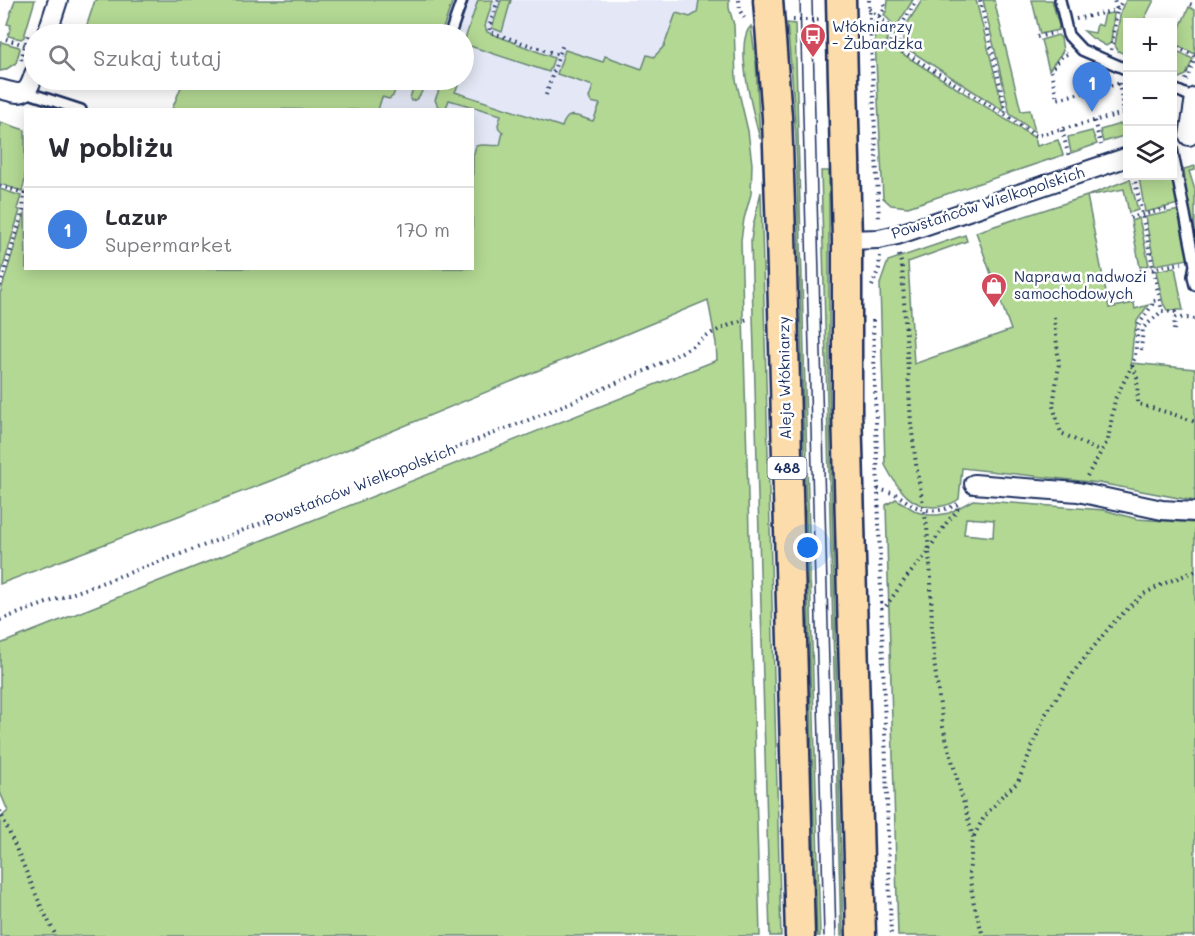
<!DOCTYPE html>
<html lang="pl">
<head>
<meta charset="utf-8">
<style>
	:root { --surface:#fff; --page:#f2f2f3; --text:#2b2b33; --muted:#7c7c81; --line:#e1e1e2; --accent:#7c3aed }
	body { margin:0; font-family:Mali,sans-serif; background:var(--page); color:var(--text) }
	.controls { position:absolute; right:18px; top:18px; display:grid; overflow:hidden; border-radius:0px; box-shadow:0 3px 15px #0003 }
	.controls button { width:54px; height:54px; display:grid; place-items:center; padding:0; border:0; border-bottom:2px solid var(--line); background:var(--surface); color:var(--text); font:30px sans-serif }
	.you { position:absolute; left:808px; top:548px; width:21px; height:21px; margin:-15px; border:4px solid #fff; border-radius:50%; background:#1a73e8; box-shadow:0 0 0 9px #1a73e833 }
	.badge { display:grid; place-items:center; width:39px; height:39px; border-radius:50%; background:var(--accent); color:#fff; font-size:20px; font-weight:700 }
	.pin { position:absolute; translate:-50% -50px; filter:drop-shadow(0 2px 3px #0008) }
	.pin::after { content:''; position:absolute; top:32px; width:21px; height:18px; background:inherit; clip-path:polygon(0 0,100% 0,50% 100%) }
	.list { margin:0; padding:0; list-style:none }
	h2 { display:flex; justify-content:space-between; align-items:center; height:78px; margin:0; padding:0 24px; font-size:26px }
	h2 small { font-size:20px; font-weight:400; color:var(--muted) }
	.list li { display:grid; grid-template-columns:39px 1fr auto; gap:18px; align-items:center; box-sizing:border-box; height:84px; padding:0 24px; border-top:2px solid var(--line) }
	.list b { display:block; font-size:22px; white-space:nowrap }
	.list p { margin:0; font-size:20px; white-space:nowrap; color:var(--muted) }
	.list em { font-size:20px; font-style:normal; color:var(--muted) }
	.icon { flex:none; width:33px; height:33px; fill:none; stroke:currentColor; stroke-width:2; stroke-linecap:round; stroke-linejoin:round }
	.map { position:relative; flex:none; width:1195px; height:936px; overflow:hidden }
	.search { position:absolute; background:var(--surface); box-shadow:0 3px 15px #0003; left:24px; top:24px; width:450px; height:66px; display:flex; align-items:center; gap:15px; box-sizing:border-box; padding:0 21px; border-radius:33px; color:var(--muted); font-size:22px }
	.panel { position:absolute; background:var(--surface); box-shadow:0 3px 15px #0003; left:24px; top:108px; width:450px; height:162px; border-radius:0px }
	.map>svg:first-child { display:block }
</style>
</head>
<body>
<div class="map">
<svg width="1195" height="936" viewBox="0 0 1195 936">
	<rect width="100%" height="100%" fill="#fff"/>
	<filter id="ink" filterUnits="userSpaceOnUse"><feTurbulence type="fractalNoise" baseFrequency=".0167" numOctaves="2"/><feDisplacementMap in="SourceGraphic" scale="12" xChannelSelector="R" yChannelSelector="G"/><feConvolveMatrix kernelMatrix="1 2 1 2 8 2 1 2 1" color-interpolation-filters="sRGB"/></filter>
	<g filter="url(#ink)">
		<!-- built -->
		<path fill="#e4e8f6" d="M95 0H705L666 98 473 160 472 110 258 109 153 80H464V34H84Z"/>
		<!-- green -->
		<g fill="#b3d893" stroke="#678478" stroke-width="1.5" fill-rule="evenodd">
			<path d="M15 0H35L24 37 21 39 8 36 11 25 7 24Z"/>
			<path d="M95 0H453L441 34H84Z"/>
			<path d="M478 0H493L485 26 487 32 554 58 549 72 470 46 466 55 464 56V42Z"/>
			<path d="M501 0H511L502 32 492 28Z"/>
			<path d="M699 0H729V8L734 25 736 80 748 131 752 164 751 194 744 219 741 240 760 936H0V818L8 811 0 792V644L717 360 716 343 708 300 286 475 0 584V294L25 212 26 268H472L473 156 476 146C484 143 492 147 500 145L503 132 499 129 498 125 501 115 449 100 446 108 439 109 435 100 443 80H457L458 86 455 92 562 127C568 108 578 117 593 121L600 104 591 102 589 98 593 86 557 74 565 50 603 62 605 56 642 69 647 55 654 57 664 46 676 13 690 17 697 13Z"/>
			<path d="M888 0H913L896 27V43L894 42 893 24 884 15 887 10Z"/>
			<path d="M922 0H976L1004 111 903 46V30Z"/>
			<path d="M983 0H994L1021 111 1030 110 1035 132 1010 114Z"/>
			<path d="M1032 0H1052L1059 26 1058 30 1040 34Z"/>
			<path d="M1126 0H1154L1143 22H1128L1127 55 1118 51 1115 45 1121 10Z"/>
			<path d="M1189 7 1195 10V54L1173 43Z"/>
			<path d="M1114 13 1111 43 1106 46 1092 38 1084 31 1095 33 1097 24 1102 26 1105 14Z"/>
			<path d="M874 21 887 33V50L898 51 1035 138 1037 146 1058 140 1063 155 908 207 891 205 883 198Z"/>
			<path d="M787 23 795 24 820 936H817L796 138 792 77Z"/>
			<path d="M751 26 756 62 760 139C754 116 733 43 751 26Z"/>
			<path d="M1058 35 1061 38 1063 51 1049 70 1041 40Z"/>
			<path d="M1 42 19 47 20 49 16 63 5 70 0 71V47Z"/>
			<path d="M1173 49 1193 59 1186 75 1177 79 1173 77Z"/>
			<path d="M153 80H426C423 88 421 100 411 101L410 98 413 89 397 85 393 96 389 99 382 97 378 110 172 109 181 87Z"/>
			<path d="M0 122 25 130V180L22 191 0 184Z"/>
			<path d="M1120 124 1124 125 1127 135 1103 142 1100 130Z"/>
			<path d="M1092 131 1097 144 1071 153 1068 137Z"/>
			<path d="M1195 166V170L1189 171 1195 190V234L1186 193 1184 169Z"/>
			<path d="M821 171H829V384L843 936H841Z"/>
			<path d="M1173 174 1179 204 1145 212 1139 178 1153 176H1172Z"/>
			<path d="M1130 179 1138 210 1129 213 1124 189 1087 196 1109 308 1134 303 1135 309 1148 305 1137 321 1133 340 1131 363 1195 369V501L1099 483 962 468 959 499C954 503 948 505 942 506 913 512 897 488 885 465L880 284 888 261 965 235 967 241 908 262 914 364 1011 330 976 232 1087 196Z"/>
			<path d="M0 189 21 196 17 209 20 210 0 277Z"/>
			<path d="M761 192 781 936H770L751 241 753 226Z"/>
			<path d="M1180 210 1189 259 1155 265 1145 217Z"/>
			<path d="M1139 218 1149 265 1140 267 1131 221Z"/>
			<path d="M1175 267 1183 310H1167L1163 303 1156 271Z"/>
			<path d="M896 499 917 512 928 515H938L949 513 973 500 1104 510 1137 519 1195 523V936H898L886 505ZM966 518 994 520 993 537 964 534Z"/>
		</g>
		<g fill="none" stroke-linecap="round" stroke-linejoin="round">
			<defs>
				<g id="lane">
					<path d="M1060 0 1068 35 1082 50 1128 70"/>
					<path d="M450 34 462 0"/>
					<path d="M1172 88 1194 98"/>
					<path d="M26 92 81 110"/>
					<path d="M1172 149 1195 265 1193 276 1195 285"/>
				</g>
				<g id="street">
					<path d="M47 34 58 0"/>
					<path d="M0 89C21 95 27 97 34 74"/>
					<path d="M1189 136 1195 97"/>
					<path d="M847 240 879 239 897 235 1128 157"/>
					<path d="M974 484 1078 492 1162 510 1195 512"/>
				</g>
				<g id="primary">
					<path d="M768 0 777 117 781 235 800 936"/>
					<path d="M841 0 847 240V409L861 936"/>
				</g>
			</defs>
			<!-- lane casing -->
			<use href="#lane" stroke="#1b2f5e" stroke-width="14"/>
			<!-- street casing -->
			<use href="#street" stroke="#1b2f5e" stroke-width="22"/>
			<!-- primary casing -->
			<use href="#primary" stroke="#1b2f5e" stroke-width="33"/>
			<!-- path -->
			<g stroke="#1b2f5e" stroke-width="4" stroke-dasharray="1.5 4.5" stroke-linecap="butt">
				<path d="M498 0 489 27 490 32 559 55 563 44"/>
				<path d="M739 0 740 11 744 18"/>
				<path d="M869 0 879 221"/>
				<path d="M980 0 1007 115"/>
				<path d="M1190 4 1195 6"/>
				<path d="M869 9 890 26 891 46 899 49 1007 116 1036 136 1124 113 1128 124"/>
				<path d="M879 16 884 9 885 0"/>
				<path d="M1076 19 1117 10 1123 0"/>
				<path d="M793 20H819"/>
				<path d="M1037 37 1055 33"/>
				<path d="M6 39 25 45"/>
				<path d="M1172 45 1195 56"/>
				<path d="M899 49V29L917 0"/>
				<path d="M1111 50 1117 10 1114 0"/>
				<path d="M1067 54 1062 56 1051 71 1057 99 1121 83"/>
				<path d="M21 60 28 35"/>
				<path d="M1186 80 1195 59"/>
				<path d="M1119 83 1124 113 1128 110"/>
				<path d="M546 95 559 55"/>
				<path d="M1094 121 1101 145"/>
				<path d="M1062 130 1069 157"/>
				<path d="M1134 176 1162 311 1175 312V317L1195 319"/>
				<path d="M0 186 24 193 26 189"/>
				<path d="M1130 218 1170 208"/>
				<path d="M899 255 902 266 911 424 916 464 927 527 931 578 932 637 935 669 943 727 973 837 969 874 974 904 983 936"/>
				<path d="M1140 271 1182 263"/>
				<path d="M0 286 23 211 24 193"/>
				<path d="M872 286 879 268 880 256"/>
				<path d="M1054 317 1059 364 1053 406 1061 433 1101 452"/>
				<path d="M873 320 891 936"/>
				<path d="M1174 330 1175 317"/>
				<path d="M1141 350 1143 328 1162 311"/>
				<path d="M1132 366 1137 375 1138 404 1173 414 1195 422"/>
				<path d="M1087 476 1108 440 1115 399 1132 366 1135 356 1138 326 1152 305V301L1159 300"/>
				<path d="M878 489C884 491 891 492 897 495 901 497 905 500 909 503 926 514 942 512 960 503"/>
				<path d="M886 606 906 578 923 558 947 522 956 512 959 504"/>
				<path d="M0 620 205 545 531 419 652 368 691 347 712 333 734 323 748 319"/>
				<path d="M0 811 40 904 56 936"/>
				<path d="M974 836 984 817 1002 796 1018 782 1045 715 1076 669 1112 624 1142 595 1163 584 1195 571"/>
			</g>
			<!-- lane -->
			<use href="#lane" stroke="#fff" stroke-width="9"/>
			<!-- street -->
			<use href="#street" stroke="#fff" stroke-width="18"/>
			<!-- primary -->
			<use href="#primary" stroke="#fddcac" stroke-width="28"/>
			<!-- tram -->
			<g stroke="#1b2f5e" stroke-width="1.5">
				<path d="M800 0 824 936"/>
				<path d="M812 0 836 936"/>
			</g>
		</g>
	</g>
	<!-- icons -->
	<defs>
		<symbol id="bus-pin" viewBox="-11 -11 22 30"><path d="M0 17L-7.5 6A9.5 9.5 0 1 1 7.5 6Z" fill="#d1495b" stroke="#fff"/><path d="M-5-6H5V4H4V6H2V4H-2V6H-4V4H-5ZM-3.5-4V0h7V-4ZM-3.5 1.2v1.5H-2V1.2ZM2 1.2v1.5H3.5V1.2Z" fill="#fff"/></symbol>
		<symbol id="shop-pin" viewBox="-11 -11 22 30"><path d="M0 17L-7.5 6A9.5 9.5 0 1 1 7.5 6Z" fill="#d1495b" stroke="#fff"/><path d="M-5-2.5h2.3a2.7 3.5 0 0 1 5.4 0H5L5.5 6h-11ZM-1.5-2.5h3a1.5 2.3 0 0 0-3 0Z" fill="#fff"/></symbol>
	</defs>
	<g fill-rule="evenodd">
		<use href="#bus-pin" x="798" y="21" width="30" height="40"/>
		<use href="#shop-pin" x="979" y="271" width="30" height="40"/>
	</g>
	<g text-anchor="middle" stroke-width="5" stroke-linejoin="round" paint-order="stroke">
		<!-- shield labels -->
		<rect fill="#fff" stroke="#5f6d8e" stroke-width="1.5" x="767.5" y="457" width="39" height="22" rx="4.5"/>
		<g font-size="14" font-weight="bold" fill="#1b2f5e">
			<text x="787" y="473">488</text>
		</g>
		<!-- poi labels -->
		<g font-size="15" fill="#1b2f5e" stroke="#fff" text-anchor="start">
			<text x="832" y="32">Włókniarzy<tspan x="832" dy="17">- Żubardzka</tspan></text>
			<text x="1014" y="282">Naprawa nadwozi<tspan x="1014" dy="17">samochodowych</tspan></text>
		</g>
		<!-- street labels -->
		<g font-size="15" fill="#1b2f5e" stroke="#fff">
			<text transform="translate(988 203) rotate(-18)" y="5">Powstańców Wielkopolskich</text>
			<text transform="translate(785 378) rotate(-91)" y="5">Aleja Włókniarzy</text>
			<text transform="translate(360 485) rotate(-21)" y="5">Powstańców Wielkopolskich</text>
		</g>
	</g>
</svg>
<div class="controls">
<button>+</button>
<button>−</button>
<button><svg class="icon" aria-label="layers" viewBox="0 0 24 24"><path d="M12 4l9 5-9 5-9-5zM3 14l9 5 9-5"/></svg></button>
</div>
<div class="you"></div>
<div class="pin badge" style="left:1092px;top:112px;background:#3f7fe0">1</div>
<div class="search"><svg class="icon" aria-label="search" viewBox="0 0 24 24"><circle cx="10" cy="10" r="6"/><path d="M15 15l6 6"/></svg>Szukaj tutaj</div>
<section class="panel">
<h2>W pobliżu<small></small></h2>
<ul class="list">
<li><span class="badge" style="background:#3f7fe0">1</span><div><b>Lazur</b><p>Supermarket</p></div><em>170 m</em></li>
</ul>
</section>
</div>
</body>
</html>
